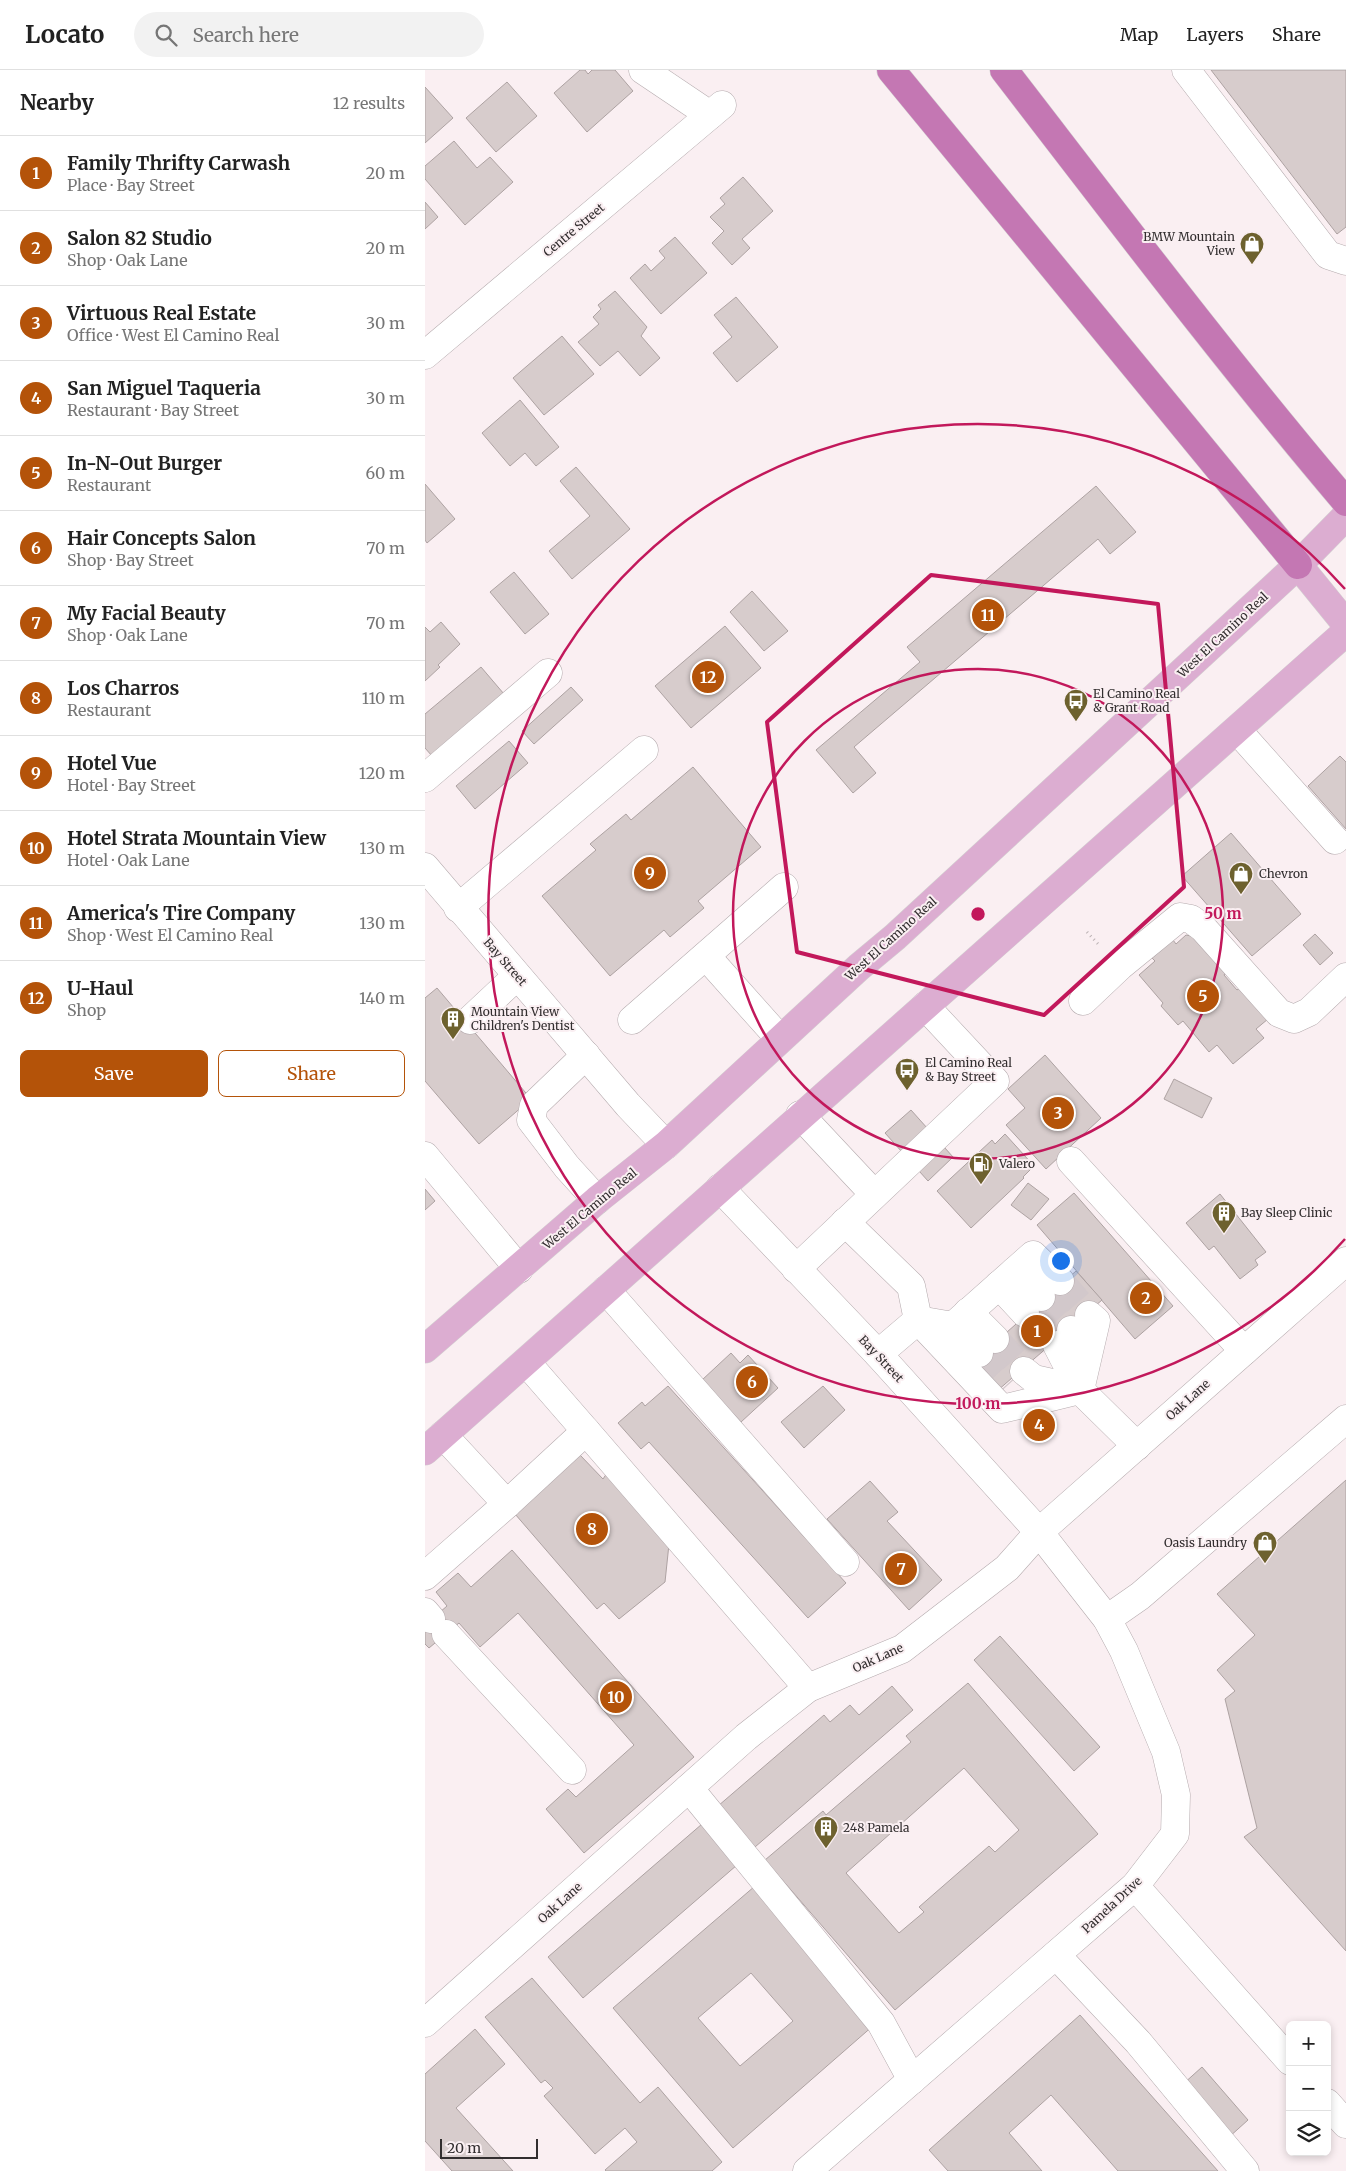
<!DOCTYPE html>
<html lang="en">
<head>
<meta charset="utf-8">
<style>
	:root { --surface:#fff; --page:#f2f2f2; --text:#222; --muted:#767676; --line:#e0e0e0; --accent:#b45309 }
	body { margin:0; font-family:Merriweather,serif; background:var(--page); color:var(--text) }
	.controls { position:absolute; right:15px; bottom:15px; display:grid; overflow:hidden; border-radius:8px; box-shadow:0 2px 8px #0003 }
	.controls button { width:45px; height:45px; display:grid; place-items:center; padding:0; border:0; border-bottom:1px solid var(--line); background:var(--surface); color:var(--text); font:25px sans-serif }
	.scale { position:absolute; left:15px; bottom:12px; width:98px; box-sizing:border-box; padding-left:5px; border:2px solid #322e2f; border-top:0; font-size:14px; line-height:18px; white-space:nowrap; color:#322e2f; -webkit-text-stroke:4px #faeff2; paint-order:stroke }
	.you { position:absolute; left:635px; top:1190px; width:18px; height:18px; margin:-12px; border:4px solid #fff; border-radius:50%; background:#1a73e8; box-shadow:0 0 0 8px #1a73e833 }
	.badge { display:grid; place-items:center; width:32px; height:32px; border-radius:50%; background:var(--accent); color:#fff; font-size:16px; font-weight:700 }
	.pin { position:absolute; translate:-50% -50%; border:2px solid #fff; box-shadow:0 1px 5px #0006 }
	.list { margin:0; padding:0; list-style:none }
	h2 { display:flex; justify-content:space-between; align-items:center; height:65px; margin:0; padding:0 20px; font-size:21px }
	h2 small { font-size:16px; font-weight:400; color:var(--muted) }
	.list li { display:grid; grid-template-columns:32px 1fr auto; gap:15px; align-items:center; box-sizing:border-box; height:75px; padding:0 20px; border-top:1px solid var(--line) }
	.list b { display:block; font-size:19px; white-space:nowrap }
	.list p { margin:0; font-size:16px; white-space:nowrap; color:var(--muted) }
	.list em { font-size:16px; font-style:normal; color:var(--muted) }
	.actions { display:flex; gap:10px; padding:15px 20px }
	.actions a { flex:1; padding:11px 0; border:1px solid var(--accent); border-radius:8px; text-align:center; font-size:18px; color:var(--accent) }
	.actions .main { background:var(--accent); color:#fff }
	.icon { flex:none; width:28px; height:28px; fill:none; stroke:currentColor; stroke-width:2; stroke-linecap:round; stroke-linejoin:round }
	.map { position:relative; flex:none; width:921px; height:2101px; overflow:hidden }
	header { display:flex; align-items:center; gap:30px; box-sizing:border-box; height:70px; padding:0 25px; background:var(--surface); border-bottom:1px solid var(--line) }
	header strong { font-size:24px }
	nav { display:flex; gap:28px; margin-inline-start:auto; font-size:18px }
	.search { width:350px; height:45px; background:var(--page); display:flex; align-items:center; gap:12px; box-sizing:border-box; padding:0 18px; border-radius:28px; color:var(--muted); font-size:19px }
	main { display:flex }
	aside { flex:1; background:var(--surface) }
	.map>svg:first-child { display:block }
</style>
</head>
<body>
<header>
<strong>Locato</strong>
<div class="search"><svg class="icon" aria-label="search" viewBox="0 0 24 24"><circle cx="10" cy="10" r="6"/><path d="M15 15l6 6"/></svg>Search here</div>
<nav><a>Map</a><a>Layers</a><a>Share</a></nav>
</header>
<main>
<aside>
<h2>Nearby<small>12 results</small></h2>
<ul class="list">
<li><span class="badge">1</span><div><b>Family Thrifty Carwash</b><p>Place · Bay Street</p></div><em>20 m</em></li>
<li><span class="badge">2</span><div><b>Salon 82 Studio</b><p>Shop · Oak Lane</p></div><em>20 m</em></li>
<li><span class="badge">3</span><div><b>Virtuous Real Estate</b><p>Office · West El Camino Real</p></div><em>30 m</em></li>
<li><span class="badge">4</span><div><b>San Miguel Taqueria</b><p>Restaurant · Bay Street</p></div><em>30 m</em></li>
<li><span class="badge">5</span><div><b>In-N-Out Burger</b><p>Restaurant</p></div><em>60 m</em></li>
<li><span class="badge">6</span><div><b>Hair Concepts Salon</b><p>Shop · Bay Street</p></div><em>70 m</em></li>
<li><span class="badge">7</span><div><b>My Facial Beauty</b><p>Shop · Oak Lane</p></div><em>70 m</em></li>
<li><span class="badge">8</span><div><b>Los Charros</b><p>Restaurant</p></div><em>110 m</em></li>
<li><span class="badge">9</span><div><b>Hotel Vue</b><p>Hotel · Bay Street</p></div><em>120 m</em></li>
<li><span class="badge">10</span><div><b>Hotel Strata Mountain View</b><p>Hotel · Oak Lane</p></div><em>130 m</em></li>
<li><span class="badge">11</span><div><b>America's Tire Company</b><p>Shop · West El Camino Real</p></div><em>130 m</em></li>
<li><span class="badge">12</span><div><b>U-Haul</b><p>Shop</p></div><em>140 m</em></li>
</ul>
<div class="actions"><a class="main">Save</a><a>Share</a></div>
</aside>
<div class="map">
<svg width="921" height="2101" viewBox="0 0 921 2101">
	<rect width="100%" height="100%" fill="#faeff2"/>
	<!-- building -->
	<g fill="#d7cccc" stroke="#ada2a2" fill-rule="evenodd">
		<path d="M155 0H160L163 4 167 0H190L208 21 162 62 129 23Z"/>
		<path d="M786 0H921V157L912 164Z"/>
		<path d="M82 12 112 46 71 82 41 48Z"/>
		<path d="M0 17 28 48 0 73Z"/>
		<path d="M29 71 52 98 65 87 88 112 40 155 0 109V96Z"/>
		<path d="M318 107 348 141 317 169 325 178 307 195 287 173 299 161 285 147 300 134 295 128Z"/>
		<path d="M0 132 13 147 0 159Z"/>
		<path d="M250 167 282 203 236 244 205 208 220 194 226 201 240 188 234 181Z"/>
		<path d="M190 221 222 257 216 266 235 288 215 306 193 281 175 296 153 272 174 254 168 247 176 239 173 235Z"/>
		<path d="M311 227 353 277 312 312 288 283 307 267 289 245Z"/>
		<path d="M137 266 169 304 119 345 88 308Z"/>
		<path d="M95 330 134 377 111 396 100 383 85 396 57 363Z"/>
		<path d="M151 397 205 459 147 509 124 481 165 446 135 411Z"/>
		<path d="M0 414 30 449 2 473 0 470Z"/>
		<path d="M671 416 711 462 685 484 673 469 429 677 451 703 428 723 391 680 495 592 482 577Z"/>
		<path d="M89 502 124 544 100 564 65 522Z"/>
		<path d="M327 521 363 561 339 581 305 542Z"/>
		<path d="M16 552 35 574 13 595 15 597 0 611V557L5 562Z"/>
		<path d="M300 556 336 598 266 658 230 616Z"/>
		<path d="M56 597 79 624 7 686 0 678V644Z"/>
		<path d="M146 617 158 630 109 674 97 661Z"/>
		<path d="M84 671 103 693 50 739 31 716Z"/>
		<path d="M915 686 921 692V759L883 716Z"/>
		<path d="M268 697 336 777 273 831 279 838 245 867 239 860 185 906 117 826 171 780 165 774 201 744 206 750Z"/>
		<path d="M806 763 876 844 827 886 757 806Z"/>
		<path d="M890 864 908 883 895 895 878 875Z"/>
		<path d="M761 865 771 867 801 902 799 905 812 920 816 917 843 949 831 959 839 968 808 994 792 975 784 982 758 951 753 955 736 936 738 933 714 905 730 891 727 888 748 870 751 874Z"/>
		<path d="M12 918 106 1029 54 1074 0 1011V928Z"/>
		<path d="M620 985 676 1048 621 1099 581 1055 600 1038 583 1019Z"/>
		<path d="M749 1009 787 1028 777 1048 739 1029Z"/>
		<path d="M486 1040 528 1087 503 1111 460 1063Z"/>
		<path d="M580 1064 609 1096 598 1107 599 1108 546 1158 512 1121 567 1070 570 1074Z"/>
		<path d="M603 1113 624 1129 606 1150 586 1135Z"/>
		<path d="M0 1119 10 1131 0 1140Z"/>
		<path d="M649 1123 748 1236 710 1269 612 1155Z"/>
		<path d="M795 1124 841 1182 830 1190 833 1195 815 1209 789 1176 784 1180 761 1153Z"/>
		<path d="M651 1201 677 1230 572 1321 547 1293Z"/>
		<path d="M306 1283 315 1293 323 1285 353 1318 316 1352 277 1310Z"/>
		<path d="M243 1316 421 1513 383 1548 224 1372 216 1379 193 1353 217 1332 220 1336Z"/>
		<path d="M398 1316 420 1340 379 1378 356 1352Z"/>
		<path d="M155 1385 178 1409 182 1403 244 1474 240 1512 194 1549 179 1533 172 1539 90 1444Z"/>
		<path d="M921 1410V1881L819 1767 832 1758 800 1629 810 1621 792 1600 830 1565 792 1524Z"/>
		<path d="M445 1411 473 1442 462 1451 517 1510 484 1540 402 1449Z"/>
		<path d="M87 1480 269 1687 159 1783 121 1739 143 1719 151 1727 209 1675 93 1543 55 1577 34 1553 4 1578 0 1574V1555L22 1536 11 1522 33 1503 46 1517Z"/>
		<path d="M575 1566 675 1677 649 1701 549 1590Z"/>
		<path d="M543 1613 673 1764 470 1940 340 1790 398 1741 401 1745 486 1672 481 1666ZM539 1698 594 1760 570 1782 564 1776 494 1837 499 1842 474 1863 421 1803Z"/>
		<path d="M467 1616 488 1640 330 1777 293 1736 399 1645 405 1652 425 1635 434 1645Z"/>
		<path d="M277 1754 312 1795 158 1928 123 1887Z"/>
		<path d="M330 1816 449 1955 308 2078 188 1938ZM326 1903 368 1951 315 1996 273 1948Z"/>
		<path d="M107 1908 215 2033 233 2017 297 2092 287 2101H181L180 2100 212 2072 200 2058 170 2084 119 2026 128 2018 120 2010 116 2013 60 1947Z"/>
		<path d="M655 1945 793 2101H693L626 2025 584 2063 617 2101H523L504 2080Z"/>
		<path d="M50 1959 80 1994 31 2038 88 2101H27L0 2071V2004Z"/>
		<path d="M777 1997 823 2050 803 2068 757 2015Z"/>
	</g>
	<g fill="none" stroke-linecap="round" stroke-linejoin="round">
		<!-- minor-tunnel -->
		<g stroke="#d2c8cb" stroke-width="28" stroke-dasharray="28 14" stroke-linecap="butt">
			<path d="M635 1211 664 1245"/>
			<path d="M616 1227 646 1260"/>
			<path d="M600 1243 632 1275"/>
			<path d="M570 1269 599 1301"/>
			<path d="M554 1283 583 1315"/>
		</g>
		<defs>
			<g id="minor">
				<path d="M218 0 285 45"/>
				<path d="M761 0 903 185 921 191"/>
				<path d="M0 285 297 35"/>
				<path d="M812 660 910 770"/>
				<path d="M0 708 123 603"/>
				<path d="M0 797 203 1035 241 1075"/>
				<path d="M33 838 219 680"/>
				<path d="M281 886 355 969"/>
				<path d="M658 931 695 896 755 847 766 849 778 858 854 943 869 949 884 942 921 907"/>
				<path d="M45 950 92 906"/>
				<path d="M207 950 359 817"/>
				<path d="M161 985 109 1035 106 1050 142 1097 172 1130"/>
				<path d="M375 1045 449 1124"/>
				<path d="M0 1086 94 1199"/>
				<path d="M646 1091 819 1281"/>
				<path d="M295 1118 453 1284 614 1462 682 1549 699 1581 741 1682 751 1725 750 1764 710 1816 382 2101"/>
				<path d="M420 1152 486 1216 493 1250 577 1339 655 1320 712 1376"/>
				<path d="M371 1199 570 1011 500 936"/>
				<path d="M590 1201 616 1227"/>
				<path d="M574 1215 600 1243"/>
				<path d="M181 1220 420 1492"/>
				<path d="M543 1242 570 1269"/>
				<path d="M528 1256 554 1283"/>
				<path d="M646 1260 654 1267 655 1298"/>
				<path d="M632 1275 652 1314"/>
				<path d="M453 1284 493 1250 528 1256 608 1185 635 1211"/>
				<path d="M599 1301 609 1309 649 1318"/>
				<path d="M655 1320 671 1251 664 1245"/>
				<path d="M161 1361 383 1618"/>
				<path d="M18 1365 82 1434 161 1361 101 1292"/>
				<path d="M0 1506 82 1434"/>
				<path d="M0 1542 6 1549"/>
				<path d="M682 1549 715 1526 921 1349"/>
				<path d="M21 1564 147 1700"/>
				<path d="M264 1718 456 1953 487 2010"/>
				<path d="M710 1816 865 1991"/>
				<path d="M631 1885 713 1972 820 2101"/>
				<path d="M0 1953 321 1667 383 1618 477 1579 582 1498 614 1462 921 1191"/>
				<path d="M902 2033 921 2054"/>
			</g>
			<g id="major">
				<path d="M873 495 921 554"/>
				<path d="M0 1279 172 1130 241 1075 434 897 470 867 873 495 921 446"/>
				<path d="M0 1381 921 562"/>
			</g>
			<g id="highway">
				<path d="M466 0 873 495"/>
				<path d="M579 0C691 145 802 292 921 432"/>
			</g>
		</defs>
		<!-- minor casing -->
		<use href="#minor" stroke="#b5abae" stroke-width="29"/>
		<!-- major casing -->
		<use href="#major" stroke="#d2d1d1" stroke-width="29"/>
		<!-- highway casing -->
		<use href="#highway" stroke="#d2d1d1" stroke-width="29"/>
		<!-- path -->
		<path stroke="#bcb3b5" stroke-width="3" stroke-dasharray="1 4" stroke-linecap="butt" d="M662 862 674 875"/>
		<!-- minor -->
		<use href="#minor" stroke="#fff" stroke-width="28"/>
		<!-- major -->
		<use href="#major" stroke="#dcadd1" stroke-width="28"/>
		<!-- highway -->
		<use href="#highway" stroke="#c477b3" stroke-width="28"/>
	</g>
	<!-- marked area -->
	<path fill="none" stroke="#c2185b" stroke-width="4" stroke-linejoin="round" d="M506 505 733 534 759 817 619 945 372 882 342 652Z"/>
	<!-- distance rings -->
	<g fill="none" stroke="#c2185b" stroke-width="2.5">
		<circle cx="553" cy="844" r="245"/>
		<path d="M920 1169A490 490 0 1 1 920 519"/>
	</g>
	<!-- icons -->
	<defs>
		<symbol id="shop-pin" viewBox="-11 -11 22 30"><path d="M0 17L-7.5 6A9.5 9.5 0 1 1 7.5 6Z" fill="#6d612e" stroke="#faeff2"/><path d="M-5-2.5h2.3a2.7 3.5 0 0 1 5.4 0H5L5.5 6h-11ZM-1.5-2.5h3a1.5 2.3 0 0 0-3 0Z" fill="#fff"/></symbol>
		<symbol id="bus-pin" viewBox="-11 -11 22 30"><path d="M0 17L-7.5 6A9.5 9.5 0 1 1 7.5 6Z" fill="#6d612e" stroke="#faeff2"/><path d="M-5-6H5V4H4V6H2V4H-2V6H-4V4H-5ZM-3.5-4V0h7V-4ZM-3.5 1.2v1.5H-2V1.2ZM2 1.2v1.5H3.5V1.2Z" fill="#fff"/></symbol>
		<symbol id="building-pin" viewBox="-11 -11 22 30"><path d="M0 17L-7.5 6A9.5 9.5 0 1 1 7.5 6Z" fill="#6d612e" stroke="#faeff2"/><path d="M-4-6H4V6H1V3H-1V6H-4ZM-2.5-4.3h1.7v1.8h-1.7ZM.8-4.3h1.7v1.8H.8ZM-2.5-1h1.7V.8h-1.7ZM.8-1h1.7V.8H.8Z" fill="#fff"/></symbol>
		<symbol id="fuel-pin" viewBox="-11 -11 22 30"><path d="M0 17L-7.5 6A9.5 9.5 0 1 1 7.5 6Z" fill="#6d612e" stroke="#faeff2"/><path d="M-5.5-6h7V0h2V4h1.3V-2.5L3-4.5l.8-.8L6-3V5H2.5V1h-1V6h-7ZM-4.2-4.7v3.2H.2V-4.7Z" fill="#fff"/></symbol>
	</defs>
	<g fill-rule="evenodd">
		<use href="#shop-pin" x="813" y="160" width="28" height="38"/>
		<use href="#bus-pin" x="637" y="617" width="28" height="38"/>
		<use href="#shop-pin" x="802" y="790" width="28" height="38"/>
		<use href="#building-pin" x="14" y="935" width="28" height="38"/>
		<use href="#bus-pin" x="468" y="986" width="28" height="38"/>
		<use href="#fuel-pin" x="542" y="1080" width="28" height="38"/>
		<use href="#building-pin" x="785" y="1129" width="28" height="38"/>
		<use href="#shop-pin" x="826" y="1459" width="28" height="38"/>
		<use href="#building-pin" x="387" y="1744" width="28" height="38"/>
	</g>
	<g text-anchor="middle" stroke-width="4" stroke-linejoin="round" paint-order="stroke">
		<!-- street labels -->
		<g font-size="12" fill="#322e2f" stroke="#faeff2">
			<text transform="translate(149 160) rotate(-40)" y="4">Centre Street</text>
			<text transform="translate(798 565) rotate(-43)" y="4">West El Camino Real</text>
			<text transform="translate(466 869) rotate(-42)" y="4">West El Camino Real</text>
			<text transform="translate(80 892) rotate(49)" y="4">Bay Street</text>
			<text transform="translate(165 1139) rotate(-40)" y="4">West El Camino Real</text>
			<text transform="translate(456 1289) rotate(47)" y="4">Bay Street</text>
			<text transform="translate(763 1330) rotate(-42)" y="4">Oak Lane</text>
			<text transform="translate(453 1588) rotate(-24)" y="4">Oak Lane</text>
			<text transform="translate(135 1833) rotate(-42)" y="4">Oak Lane</text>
			<text transform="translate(687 1835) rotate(-43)" y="4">Pamela Drive</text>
		</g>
		<!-- poi labels -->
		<g font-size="12" fill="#322e2f" stroke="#faeff2" text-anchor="start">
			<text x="810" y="171" text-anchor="end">BMW Mountain<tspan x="810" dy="14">View</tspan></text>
			<text x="668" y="628">El Camino Real<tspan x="668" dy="14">&amp; Grant Road</tspan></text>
			<text x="834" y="808">Chevron</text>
			<text x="46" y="946">Mountain View<tspan x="46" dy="14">Children's Dentist</tspan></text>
			<text x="500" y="997">El Camino Real<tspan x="500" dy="14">&amp; Bay Street</tspan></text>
			<text x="574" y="1098">Valero</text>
			<text x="816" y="1147">Bay Sleep Clinic</text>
			<text x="822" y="1477" text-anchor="end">Oasis Laundry</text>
			<text x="418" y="1762">248 Pamela</text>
		</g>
	</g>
	<circle cx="553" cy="844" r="8" fill="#c2185b" stroke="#faeff2" stroke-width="2.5"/>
	<g font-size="15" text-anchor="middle" font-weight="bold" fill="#c2185b" stroke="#faeff2" stroke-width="4" stroke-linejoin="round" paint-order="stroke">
		<text x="798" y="849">50 m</text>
		<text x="553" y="1339">100 m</text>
	</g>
</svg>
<div class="controls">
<button>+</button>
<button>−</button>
<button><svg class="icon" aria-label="layers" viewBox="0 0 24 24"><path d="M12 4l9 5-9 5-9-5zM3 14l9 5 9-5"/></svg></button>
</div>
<div class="scale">20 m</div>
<div class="you"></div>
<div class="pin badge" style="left:612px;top:1261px">1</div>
<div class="pin badge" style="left:721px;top:1228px">2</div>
<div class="pin badge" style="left:633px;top:1043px">3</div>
<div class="pin badge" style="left:614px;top:1355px">4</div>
<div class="pin badge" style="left:778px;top:926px">5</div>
<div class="pin badge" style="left:327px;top:1312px">6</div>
<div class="pin badge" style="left:476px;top:1499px">7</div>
<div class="pin badge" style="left:167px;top:1459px">8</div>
<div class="pin badge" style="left:225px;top:803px">9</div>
<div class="pin badge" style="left:191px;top:1627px">10</div>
<div class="pin badge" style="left:563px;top:545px">11</div>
<div class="pin badge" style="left:283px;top:607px">12</div>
</div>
</main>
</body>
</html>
